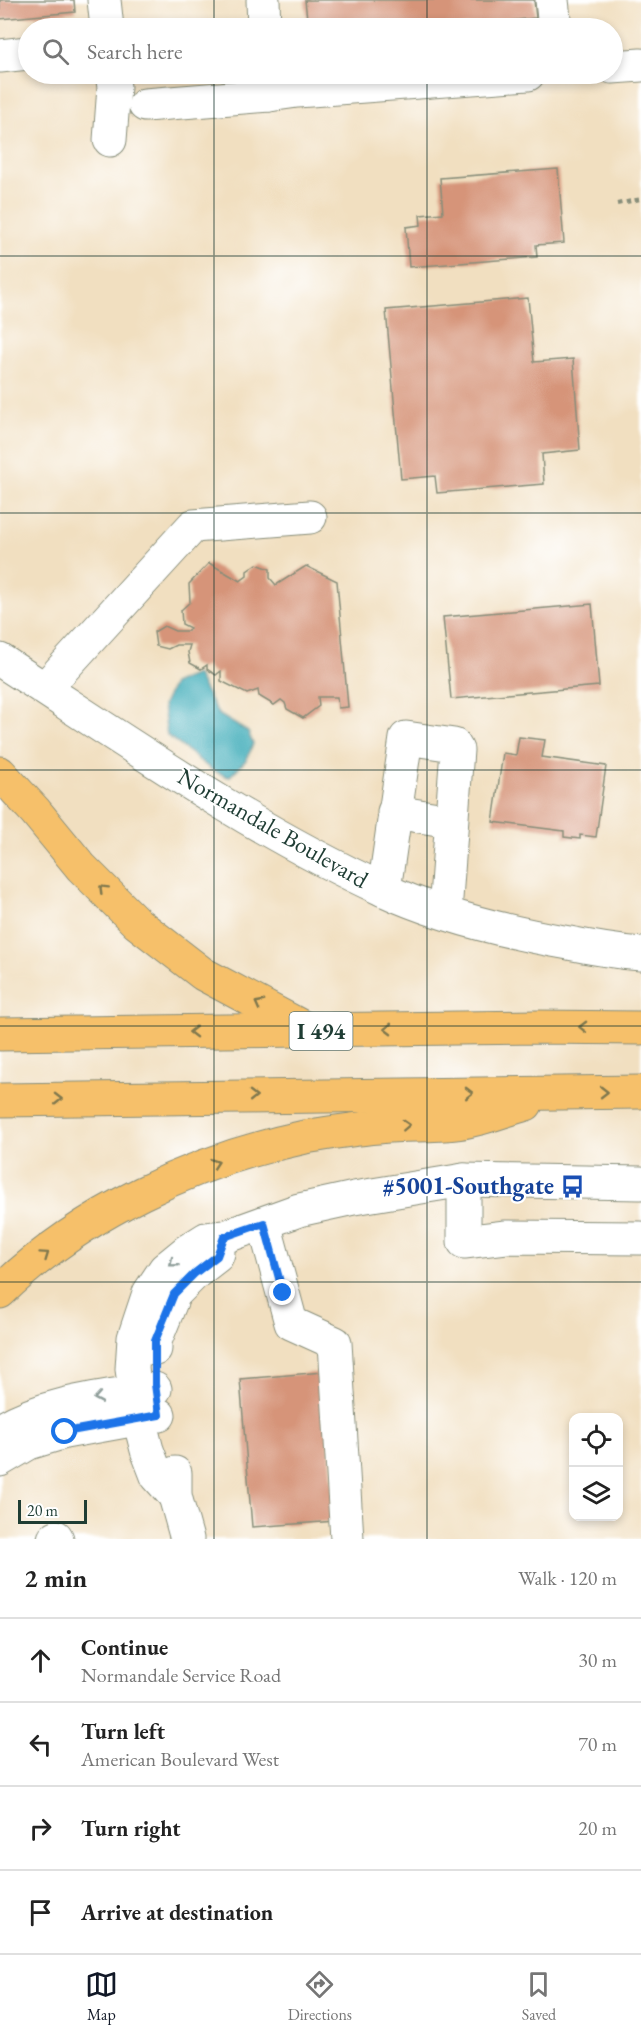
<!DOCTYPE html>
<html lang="en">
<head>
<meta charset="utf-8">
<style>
	:root { --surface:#fff; --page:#f2f2f2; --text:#222; --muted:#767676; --line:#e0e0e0; --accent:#111827 }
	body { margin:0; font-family:"EB Garamond",serif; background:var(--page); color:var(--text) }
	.controls { position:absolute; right:18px; bottom:18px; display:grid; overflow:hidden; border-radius:12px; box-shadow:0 3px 9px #0003 }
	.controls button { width:54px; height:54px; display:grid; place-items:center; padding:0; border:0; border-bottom:2px solid var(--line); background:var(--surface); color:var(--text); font:30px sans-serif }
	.scale { position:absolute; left:18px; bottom:15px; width:69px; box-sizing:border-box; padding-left:6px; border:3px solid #1f3d34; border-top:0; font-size:16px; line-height:21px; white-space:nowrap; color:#1f3d34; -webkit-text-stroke:4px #fff; paint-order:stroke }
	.stop { position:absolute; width:18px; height:18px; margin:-14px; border:4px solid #1a73e8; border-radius:50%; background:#fff }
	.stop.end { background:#1a73e8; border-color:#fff; box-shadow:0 2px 6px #0008 }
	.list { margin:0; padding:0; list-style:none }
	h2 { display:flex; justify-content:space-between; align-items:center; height:78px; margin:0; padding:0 24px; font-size:26px }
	h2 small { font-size:20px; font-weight:400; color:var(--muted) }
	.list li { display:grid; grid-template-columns:39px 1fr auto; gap:18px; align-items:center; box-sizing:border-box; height:84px; padding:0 24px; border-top:2px solid var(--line) }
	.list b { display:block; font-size:22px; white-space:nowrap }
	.list p { margin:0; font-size:20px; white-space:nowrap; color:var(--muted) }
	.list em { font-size:20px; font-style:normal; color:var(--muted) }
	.icon { flex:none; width:33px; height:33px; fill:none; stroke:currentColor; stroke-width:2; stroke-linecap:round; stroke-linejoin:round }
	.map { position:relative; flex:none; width:641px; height:1539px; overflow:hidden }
	.search { position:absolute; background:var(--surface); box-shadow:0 3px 9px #0003; left:18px; right:18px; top:18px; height:66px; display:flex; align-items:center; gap:15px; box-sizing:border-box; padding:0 21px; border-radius:33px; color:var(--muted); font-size:22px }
	.sheet { height:414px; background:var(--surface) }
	nav { display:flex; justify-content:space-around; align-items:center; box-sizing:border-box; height:84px; border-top:2px solid var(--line); background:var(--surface); font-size:16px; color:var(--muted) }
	nav a { display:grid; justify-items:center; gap:3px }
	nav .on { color:var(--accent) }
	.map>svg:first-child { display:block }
</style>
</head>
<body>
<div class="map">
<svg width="641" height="1539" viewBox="0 0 641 1539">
	<rect width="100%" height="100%" fill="#fff"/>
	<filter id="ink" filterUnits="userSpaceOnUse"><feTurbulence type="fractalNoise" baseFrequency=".0167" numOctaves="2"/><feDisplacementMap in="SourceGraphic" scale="12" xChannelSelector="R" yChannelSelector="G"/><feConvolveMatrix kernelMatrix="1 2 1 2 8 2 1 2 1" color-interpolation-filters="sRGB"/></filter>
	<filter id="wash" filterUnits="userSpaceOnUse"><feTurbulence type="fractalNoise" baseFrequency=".008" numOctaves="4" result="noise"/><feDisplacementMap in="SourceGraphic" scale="24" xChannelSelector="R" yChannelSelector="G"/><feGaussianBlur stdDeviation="1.35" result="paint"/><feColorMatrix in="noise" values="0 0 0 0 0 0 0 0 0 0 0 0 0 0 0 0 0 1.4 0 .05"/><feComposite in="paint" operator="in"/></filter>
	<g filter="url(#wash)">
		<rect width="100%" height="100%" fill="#f1dfc0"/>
		<!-- water -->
		<path fill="#3aaab7" stroke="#2c7476" stroke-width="1.5" d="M196 674 218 714 248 732 253 744 247 759 229 777 212 770 167 735 163 705 173 684Z"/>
		<g id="blocks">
			<!-- building -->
			<g fill="#d69479">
				<path d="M0 0H74L75 12 0 19Z"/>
				<path d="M305 0H534L536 18 445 28H308Z"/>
				<path d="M558 169 564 243 536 245 537 257 409 267 406 227 421 225 420 215 443 213 440 178Z"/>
				<path d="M528 298 534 362 573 359 580 450 542 454 544 484 437 493 435 476 401 479 386 310Z"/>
				<path d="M209 563 240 581 247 576V571L257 564 270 569V578L276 585 306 566 337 581 348 707 338 708 337 697H318L319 706 303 718 287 709 285 703 281 700 274 705 259 696 258 690 247 694 221 681V671L216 675 207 669V665L201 669 190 663 188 652 190 645H176L168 649 156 646 154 632 164 626 175 631H188L190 628 182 624 181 610 190 602 189 584Z"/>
				<path d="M592 604 599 686 451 699 443 617Z"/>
				<path d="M519 737 545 740 542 757 606 766 596 837 580 835V839L564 837V831L493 822 503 753 516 755Z"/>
				<path d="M323 1372 336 1521 252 1527 240 1379Z"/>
			</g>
		</g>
	</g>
	<g filter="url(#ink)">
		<use href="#blocks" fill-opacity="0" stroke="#888e7a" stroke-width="1.5"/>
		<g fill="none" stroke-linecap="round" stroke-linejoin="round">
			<defs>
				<g id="minor">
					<path d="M104 0 107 28"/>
					<path d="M263 0 264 28"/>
					<path d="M552 0 555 28"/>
					<path d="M0 56 28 53"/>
					<path d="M612 67 641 65"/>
					<path d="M267 74 269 95 297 91 528 74"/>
					<path d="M145 105 269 95"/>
					<path d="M110 140 114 87 112 74"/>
					<path d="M0 660C124 740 247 827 382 889 440 916 506 932 569 943 593 948 617 952 641 954"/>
					<path d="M45 688 193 526 310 517"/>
					<path d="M394 812 451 821"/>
					<path d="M384 890 406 738 454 745 457 750 445 912"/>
					<path d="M464 1180V1242L506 1237 641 1238"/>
					<path d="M264 1223 291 1323 335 1343 347 1539"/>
					<path d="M155 1349V1341L174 1294 195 1273 217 1256 218 1253"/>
					<path d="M0 1430C46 1402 103 1397 155 1389"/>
					<path d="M0 1460 29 1443 65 1432 159 1415"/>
					<path d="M175 1473V1496L187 1539"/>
					<path d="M175 1496 157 1476 147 1450 139 1419 132 1369 134 1338 149 1293 165 1269 187 1251 206 1239 224 1237 299 1210 354 1198 464 1180 641 1183"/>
					<path d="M54 1539 56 1537 57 1539"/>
				</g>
				<g id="highway">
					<path d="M0 773 35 811 81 867 137 923 203 974 306 1029"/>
					<path d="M0 1034 538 1027 641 1028"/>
					<path d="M0 1100 641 1092"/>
					<path d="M0 1292C81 1213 195 1160 305 1137 329 1133 354 1129 378 1127 404 1124 430 1126 455 1123 479 1121 503 1110 526 1104"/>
				</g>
			</defs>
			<!-- minor casing -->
			<use href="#minor" stroke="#888e7a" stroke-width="35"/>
			<!-- highway casing -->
			<use href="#highway" stroke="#888e7a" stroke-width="35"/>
			<!-- path -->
			<path stroke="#888e7a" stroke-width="4" stroke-dasharray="4.5 4.5" stroke-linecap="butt" d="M617 204 641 199"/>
			<!-- minor -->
			<use href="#minor" stroke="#fff" stroke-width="33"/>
			<!-- highway -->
			<use href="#highway" stroke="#f6c06b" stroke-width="33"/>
		</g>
		<!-- one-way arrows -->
		<defs><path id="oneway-chevron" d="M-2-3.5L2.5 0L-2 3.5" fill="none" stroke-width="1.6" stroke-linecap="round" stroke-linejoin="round" transform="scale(1.5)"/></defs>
		<g stroke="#80784d">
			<use href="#oneway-chevron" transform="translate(103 889) rotate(-135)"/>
			<use href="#oneway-chevron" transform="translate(259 1004) rotate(-152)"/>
			<use href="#oneway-chevron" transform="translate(583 1027) rotate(-179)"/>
			<use href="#oneway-chevron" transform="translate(388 1029) rotate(179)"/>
			<use href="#oneway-chevron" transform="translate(193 1032) rotate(179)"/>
			<use href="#oneway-chevron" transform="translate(604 1092)"/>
			<use href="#oneway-chevron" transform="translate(469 1093) rotate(-1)"/>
			<use href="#oneway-chevron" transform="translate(253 1096) rotate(-1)"/>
			<use href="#oneway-chevron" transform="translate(58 1099) rotate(-1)"/>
			<use href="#oneway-chevron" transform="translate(406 1125) rotate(-3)"/>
			<use href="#oneway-chevron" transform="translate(215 1163) rotate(-19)"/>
			<use href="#oneway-chevron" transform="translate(45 1255) rotate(-35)"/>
		</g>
		<g stroke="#8f9e9a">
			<use href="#oneway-chevron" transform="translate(173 1263) rotate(141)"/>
			<use href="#oneway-chevron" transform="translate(98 1398) rotate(170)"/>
		</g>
	</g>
	<g fill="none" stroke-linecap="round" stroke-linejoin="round" filter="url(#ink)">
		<!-- route -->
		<path stroke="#1a73e8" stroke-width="8" d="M65 1432 159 1415 155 1384V1341L174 1294 195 1273 217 1256 224 1237 264 1223 283 1293"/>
	</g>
	<!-- grid -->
	<path fill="none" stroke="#1f3d34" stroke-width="1.5" stroke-opacity="0.55" d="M214 0V28M427 0V28M214 74V1539M427 74V1539M0 256H641M0 513H641M0 770H641M0 1026H641M0 1282H641"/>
	<!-- icons -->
	<defs>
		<symbol id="bus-bare" viewBox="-9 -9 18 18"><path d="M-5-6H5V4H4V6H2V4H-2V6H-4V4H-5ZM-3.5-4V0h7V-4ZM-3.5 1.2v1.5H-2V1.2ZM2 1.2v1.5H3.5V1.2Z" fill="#1a4fb4" stroke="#fff" stroke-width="2.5" paint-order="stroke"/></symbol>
	</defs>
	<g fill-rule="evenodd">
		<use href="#bus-bare" x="556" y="1170" width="33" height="33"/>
	</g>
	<g text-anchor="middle" stroke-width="4.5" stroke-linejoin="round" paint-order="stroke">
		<!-- shield labels -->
		<rect fill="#fff" stroke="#627771" stroke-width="1.5" x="289.5" y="1012" width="63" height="38" rx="4.5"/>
		<g font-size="22" font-weight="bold" fill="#1f3d34">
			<text x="321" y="1039">I 494</text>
		</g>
		<!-- street labels -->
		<g font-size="24" fill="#1f3d34" stroke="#fff">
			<text transform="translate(273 828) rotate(30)" y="8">Normandale Boulevard</text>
		</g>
		<!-- transit labels -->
		<g font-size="24" font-weight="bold" fill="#164399" stroke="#fff" text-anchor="end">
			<text x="554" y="1194">#5001-Southgate</text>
		</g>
	</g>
</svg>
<div class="controls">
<button><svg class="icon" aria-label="locate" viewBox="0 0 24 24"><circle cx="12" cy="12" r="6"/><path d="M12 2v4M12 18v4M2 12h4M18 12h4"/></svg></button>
<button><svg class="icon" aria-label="layers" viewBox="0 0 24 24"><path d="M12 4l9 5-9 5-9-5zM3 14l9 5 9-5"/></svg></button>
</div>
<div class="scale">20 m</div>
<div class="stop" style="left:65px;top:1432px"></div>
<div class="stop end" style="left:283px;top:1293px"></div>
<div class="search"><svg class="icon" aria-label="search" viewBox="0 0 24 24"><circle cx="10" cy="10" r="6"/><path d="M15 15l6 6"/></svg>Search here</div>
</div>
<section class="sheet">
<h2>2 min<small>Walk · 120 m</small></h2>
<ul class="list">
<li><svg class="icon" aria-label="ahead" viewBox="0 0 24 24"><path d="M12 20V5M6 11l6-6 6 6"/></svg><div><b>Continue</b><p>Normandale Service Road</p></div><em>30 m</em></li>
<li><svg class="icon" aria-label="left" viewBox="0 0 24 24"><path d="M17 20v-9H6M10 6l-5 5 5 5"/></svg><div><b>Turn left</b><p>American Boulevard West</p></div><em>70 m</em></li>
<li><svg class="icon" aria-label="right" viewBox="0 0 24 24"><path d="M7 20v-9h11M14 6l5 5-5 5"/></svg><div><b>Turn right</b></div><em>20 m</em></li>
<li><svg class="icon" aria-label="arrive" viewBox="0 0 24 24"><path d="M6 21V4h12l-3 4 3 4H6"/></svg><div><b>Arrive at destination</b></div></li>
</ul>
</section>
<nav>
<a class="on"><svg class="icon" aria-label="map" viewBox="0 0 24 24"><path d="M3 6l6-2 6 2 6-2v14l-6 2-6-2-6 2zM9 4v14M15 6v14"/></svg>Map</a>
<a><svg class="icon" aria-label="directions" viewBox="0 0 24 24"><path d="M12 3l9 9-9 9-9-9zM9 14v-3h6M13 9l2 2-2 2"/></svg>Directions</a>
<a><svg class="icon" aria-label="saved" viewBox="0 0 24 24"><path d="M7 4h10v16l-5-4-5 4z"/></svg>Saved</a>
</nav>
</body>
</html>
